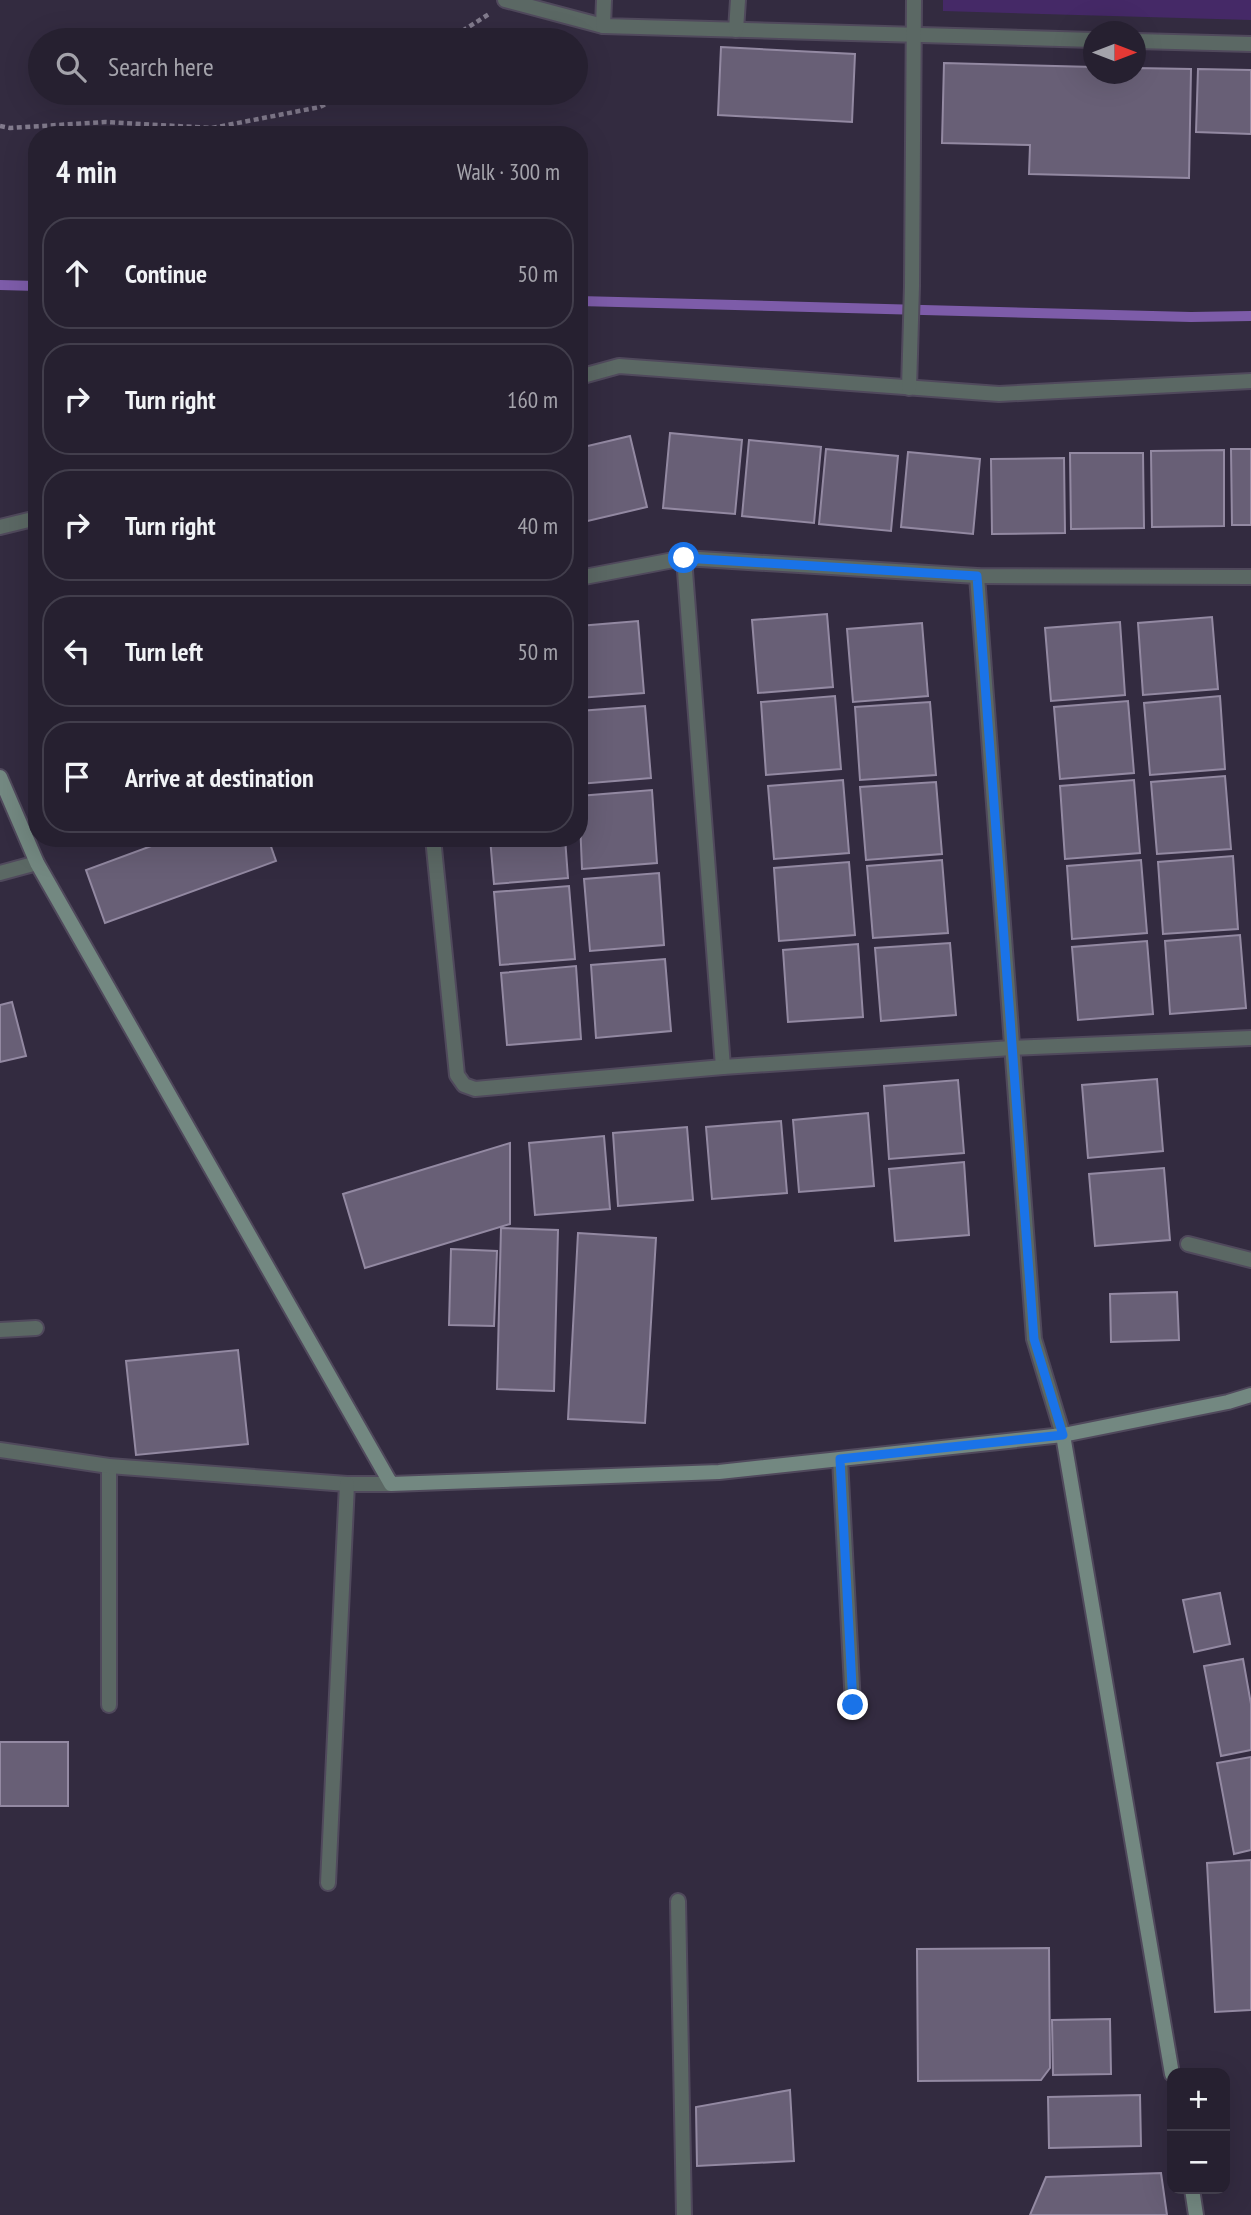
<!DOCTYPE html>
<html lang="en">
<head>
<meta charset="utf-8">
<style>
	:root { --surface:#262030; --page:#2e2838; --text:#f1f3f6; --muted:#a4a3ab; --line:#423e4c }
	body { margin:0; font-family:"PT Sans Narrow",sans-serif; background:var(--page); color:var(--text) }
	.controls { position:absolute; right:21px; bottom:21px; display:grid; overflow:hidden; border-radius:14px; box-shadow:0 7px 28px #0002 }
	.controls button { width:63px; height:63px; display:grid; place-items:center; padding:0; border:0; border-bottom:2px solid var(--line); background:var(--surface); color:var(--text); font:35px sans-serif }
	.compass { position:absolute; left:1083px; top:21px; width:63px; height:63px; border-radius:50%; background:var(--surface); box-shadow:0 7px 28px #0002; rotate:90deg }
	.stop { position:absolute; width:21px; height:21px; margin:-16px; border:5px solid #1a73e8; border-radius:50%; background:#fff }
	.stop.end { background:#1a73e8; border-color:#fff; box-shadow:0 2px 7px #0008 }
	.list { margin:0; padding:0; list-style:none }
	h2 { display:flex; justify-content:space-between; align-items:center; height:91px; margin:0; padding:0 28px; font-size:30px }
	h2 small { font-size:23px; font-weight:400; color:var(--muted) }
	.list li { display:grid; grid-template-columns:46px 1fr auto; gap:21px; align-items:center; box-sizing:border-box; height:112px; margin:0 14px 14px; padding:0 14px; border:2px solid var(--line); border-radius:28px }
	.list b { display:block; font-size:26px; white-space:nowrap }
	.list em { font-size:23px; font-style:normal; color:var(--muted) }
	.icon { flex:none; width:38px; height:38px; fill:none; stroke:currentColor; stroke-width:2; stroke-linecap:round; stroke-linejoin:round }
	.map { position:relative; flex:none; width:1251px; height:2215px; overflow:hidden }
	.search { position:absolute; background:var(--surface); box-shadow:0 7px 28px #0002; left:28px; top:28px; width:560px; height:77px; display:flex; align-items:center; gap:18px; box-sizing:border-box; padding:0 24px; border-radius:38px; color:var(--muted); font-size:26px }
	.panel { position:absolute; background:var(--surface); box-shadow:0 7px 28px #0002; left:28px; top:126px; width:560px; height:721px; border-radius:28px }
	.map>svg:first-child { display:block }
</style>
</head>
<body>
<div class="map">
<svg width="1251" height="2215" viewBox="0 0 1251 2215">
	<rect width="100%" height="100%" fill="#332b40"/>
	<!-- grass -->
	<path fill="#452967" d="M943 0H1251V20L943 11Z"/>
	<g fill="none" stroke-linecap="round" stroke-linejoin="round">
		<!-- stream -->
		<g stroke="#7d5ca9" stroke-width="10">
			<path d="M0 285 37 286"/>
			<path d="M579 301 1191 317 1251 316"/>
		</g>
	</g>
	<!-- building -->
	<g fill="#685f76" stroke="#9389a2" stroke-width="2">
		<path d="M721 47 855 54 852 122 718 115Z"/>
		<path d="M944 63 1094 67V74H1136V68L1191 69 1189 178 1029 174 1030 145 942 143Z"/>
		<path d="M1198 69 1251 70V134L1196 132Z"/>
		<path d="M670 433 742 440 735 514 663 508Z"/>
		<path d="M630 436 647 507 579 523V448Z"/>
		<path d="M749 440 821 447 814 523 742 516Z"/>
		<path d="M826 449 898 456 891 531 819 524Z"/>
		<path d="M1231 449H1251V525H1232Z"/>
		<path d="M1224 450V526L1152 527 1151 451Z"/>
		<path d="M908 452 980 459 973 534 901 527Z"/>
		<path d="M1070 453H1143L1144 528 1071 529Z"/>
		<path d="M1064 458 1065 533 992 534 991 459Z"/>
		<path d="M827 614 833 687 758 693 752 620Z"/>
		<path d="M1212 617 1218 689 1143 695 1138 623Z"/>
		<path d="M638 621 644 693 579 698V626Z"/>
		<path d="M1120 622 1125 695 1051 701 1045 628Z"/>
		<path d="M922 623 928 696 853 702 847 629Z"/>
		<path d="M835 696 841 769 766 775 761 702Z"/>
		<path d="M1220 696 1225 769 1150 775 1144 703Z"/>
		<path d="M1128 701 1134 773 1060 779 1054 707Z"/>
		<path d="M930 702 936 775 860 780 855 707Z"/>
		<path d="M645 706 651 778 579 784V711Z"/>
		<path d="M1225 776 1231 849 1157 854 1151 782Z"/>
		<path d="M843 780 849 853 774 859 768 786Z"/>
		<path d="M1134 780 1140 853 1065 859 1060 786Z"/>
		<path d="M936 782 942 854 866 860 860 787Z"/>
		<path d="M652 790 657 863 582 869 579 796Z"/>
		<path d="M173 838H268L276 861 105 923 86 870Z"/>
		<path d="M490 838H565L568 878 494 884Z"/>
		<path d="M1233 856 1238 929 1163 934 1158 862Z"/>
		<path d="M942 860 948 933 873 938 867 866Z"/>
		<path d="M1141 860 1147 933 1072 939 1067 866Z"/>
		<path d="M849 862 855 935 779 941 774 868Z"/>
		<path d="M659 873 664 945 590 951 584 879Z"/>
		<path d="M569 886 575 959 500 965 494 892Z"/>
		<path d="M1240 935 1246 1008 1170 1014 1165 941Z"/>
		<path d="M1147 941 1153 1014 1078 1020 1072 947Z"/>
		<path d="M950 943 956 1015 881 1021 875 948Z"/>
		<path d="M858 944 863 1017 788 1022 783 950Z"/>
		<path d="M665 959 671 1031 596 1038 591 965Z"/>
		<path d="M576 966 581 1039 507 1045 501 973Z"/>
		<path d="M12 1002 26 1056 0 1062V1005Z"/>
		<path d="M1157 1079 1163 1151 1088 1158 1082 1085Z"/>
		<path d="M958 1080 964 1153 889 1159 884 1086Z"/>
		<path d="M868 1113 874 1186 799 1192 793 1120Z"/>
		<path d="M781 1121 787 1193 712 1199 706 1127Z"/>
		<path d="M687 1127 693 1200 618 1206 613 1133Z"/>
		<path d="M604 1136 610 1209 535 1215 529 1143Z"/>
		<path d="M510 1143V1224L365 1268 343 1194Z"/>
		<path d="M964 1162 969 1235 895 1241 889 1169Z"/>
		<path d="M1164 1168 1170 1240 1095 1246 1089 1174Z"/>
		<path d="M501 1228 558 1230 554 1391 497 1389Z"/>
		<path d="M578 1233 656 1238 645 1423 568 1419Z"/>
		<path d="M451 1249 497 1251 494 1326 449 1325Z"/>
		<path d="M1177 1292 1179 1340 1111 1342 1110 1294Z"/>
		<path d="M238 1350 248 1444 136 1455 126 1361Z"/>
		<path d="M1220 1593 1230 1644 1194 1652 1183 1600Z"/>
		<path d="M1243 1659 1251 1704V1750L1221 1756 1204 1666Z"/>
		<rect x="0" y="1742" width="68" height="64"/>
		<path d="M1251 1757V1850L1234 1854 1217 1763Z"/>
		<path d="M1251 1860V2010L1215 2012 1207 1863Z"/>
		<path d="M1049 1948 1050 2068 1041 2080 918 2081 917 1949Z"/>
		<path d="M1110 2019 1111 2074 1053 2075 1052 2020Z"/>
		<path d="M790 2090 794 2161 697 2166 696 2107Z"/>
		<path d="M1140 2095 1141 2146 1049 2148 1048 2097Z"/>
		<path d="M1161 2173 1167 2215H1030L1046 2177Z"/>
	</g>
	<g fill="none" stroke-linecap="round" stroke-linejoin="round">
		<defs>
			<g id="lane">
				<path d="M505 0 603 26"/>
				<path d="M604 0 603 26 1094 40"/>
				<path d="M736 30 738 0"/>
				<path d="M1136 41 1251 44"/>
				<path d="M579 377 619 366 999 394 1251 381"/>
				<path d="M909 388 912 286 914 0"/>
				<path d="M0 527 37 518"/>
				<path d="M0 873 37 863"/>
				<path d="M0 1330 36 1328"/>
				<path d="M840 1459 853 1705"/>
				<path d="M109 1466V1705"/>
			</g>
			<g id="street">
				<path d="M684 558 723 1067"/>
				<path d="M977 576 1034 1339 1063 1435"/>
				<path d="M579 578 684 558 977 576 1251 577"/>
				<path d="M433 838 457 1075 464 1085 475 1089 723 1067 1012 1048 1251 1038"/>
				<path d="M1188 1244 1251 1260"/>
				<path d="M0 1450 109 1466 347 1484H391"/>
				<path d="M328 1883 347 1484"/>
				<path d="M678 1901 684 2215"/>
			</g>
			<g id="secondary">
				<path d="M0 777 37 863 391 1484 719 1472 1063 1435 1228 1402 1251 1395"/>
				<path d="M1063 1435 1172 2074"/>
				<path d="M1192 2189 1196 2215"/>
			</g>
		</defs>
		<!-- lane casing -->
		<use href="#lane" stroke="#50495c" stroke-width="18"/>
		<!-- street casing -->
		<use href="#street" stroke="#50495c" stroke-width="18"/>
		<!-- secondary casing -->
		<use href="#secondary" stroke="#50495c" stroke-width="18"/>
		<!-- path -->
		<g stroke="#827b8d" stroke-width="4.5" stroke-dasharray="5 3.5" stroke-linecap="butt">
			<path d="M448 40 489 14"/>
			<path d="M0 126 10 128 105 122 212 128 320 107 348 93"/>
		</g>
		<!-- lane -->
		<use href="#lane" stroke="#5b6864" stroke-width="14"/>
		<!-- street -->
		<use href="#street" stroke="#5b6864" stroke-width="14"/>
		<!-- secondary -->
		<use href="#secondary" stroke="#738881" stroke-width="14"/>
	</g>
	<g fill="none" stroke-linecap="round" stroke-linejoin="round">
		<!-- route -->
		<path stroke="#1a73e8" stroke-width="9" d="M684 558 977 576 1034 1339 1063 1435 840 1459 853 1705"/>
	</g>
</svg>
<div class="controls">
<button>+</button>
<button>−</button>
</div>
<svg class="compass" viewBox="-18 -18 36 36"><path d="M0-13l5 13h-10z" fill="#e53935"/><path d="M0 13l5-13h-10z" fill="#a4a3ab"/></svg>
<div class="stop" style="left:684px;top:558px"></div>
<div class="stop end" style="left:853px;top:1705px"></div>
<div class="search"><svg class="icon" aria-label="search" viewBox="0 0 24 24"><circle cx="10" cy="10" r="6"/><path d="M15 15l6 6"/></svg>Search here</div>
<section class="panel">
<h2>4 min<small>Walk · 300 m</small></h2>
<ul class="list">
<li><svg class="icon" aria-label="ahead" viewBox="0 0 24 24"><path d="M12 20V5M6 11l6-6 6 6"/></svg><div><b>Continue</b></div><em>50 m</em></li>
<li><svg class="icon" aria-label="right" viewBox="0 0 24 24"><path d="M7 20v-9h11M14 6l5 5-5 5"/></svg><div><b>Turn right</b></div><em>160 m</em></li>
<li><svg class="icon" aria-label="right" viewBox="0 0 24 24"><path d="M7 20v-9h11M14 6l5 5-5 5"/></svg><div><b>Turn right</b></div><em>40 m</em></li>
<li><svg class="icon" aria-label="left" viewBox="0 0 24 24"><path d="M17 20v-9H6M10 6l-5 5 5 5"/></svg><div><b>Turn left</b></div><em>50 m</em></li>
<li><svg class="icon" aria-label="arrive" viewBox="0 0 24 24"><path d="M6 21V4h12l-3 4 3 4H6"/></svg><div><b>Arrive at destination</b></div></li>
</ul>
</section>
</div>
</body>
</html>
